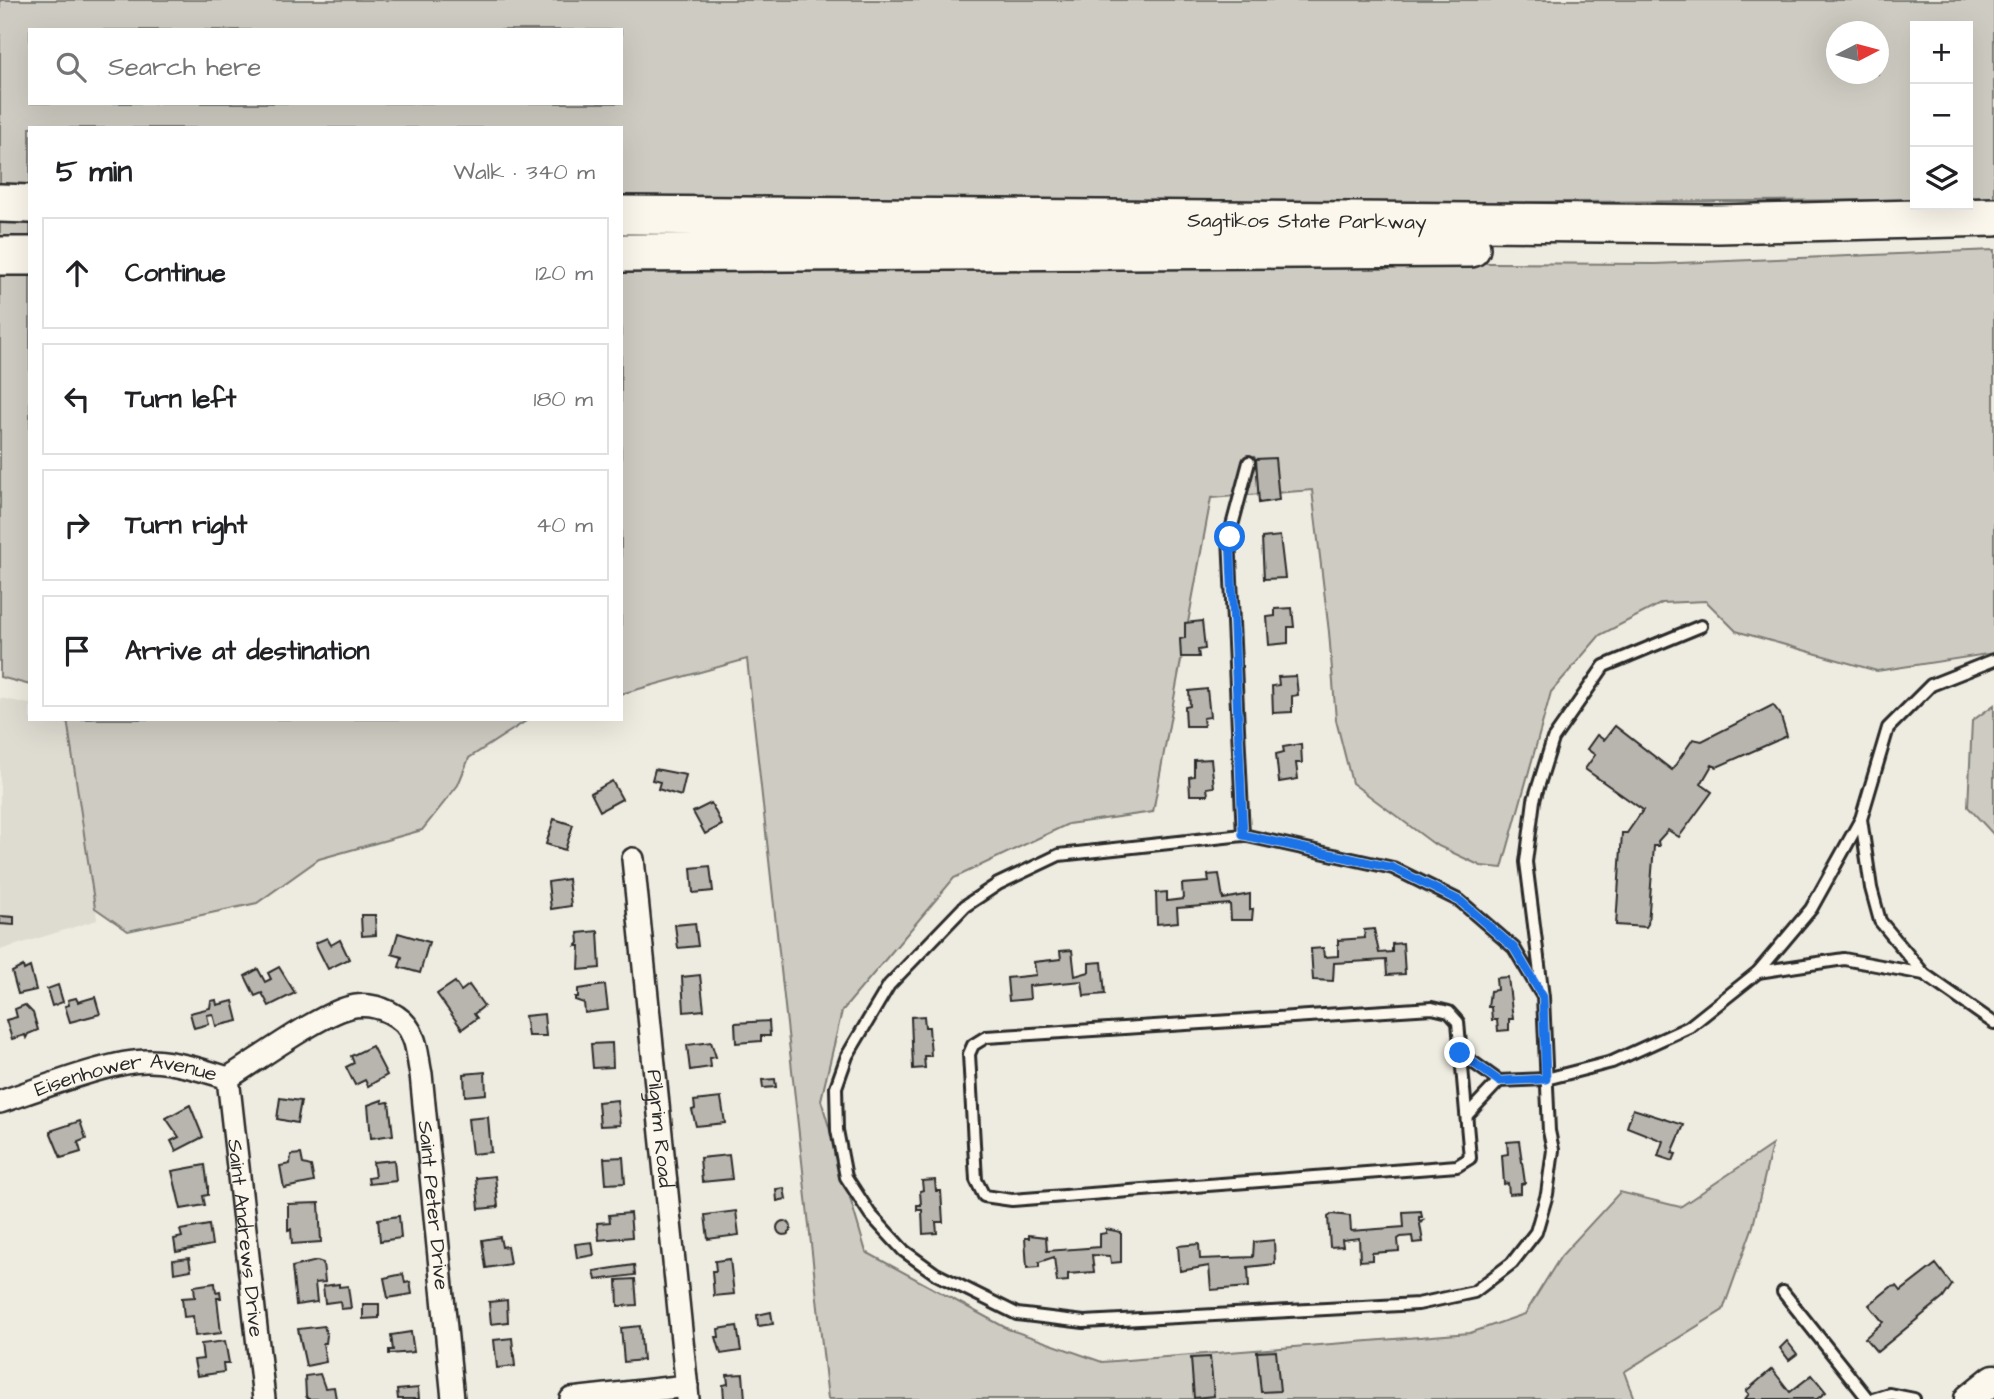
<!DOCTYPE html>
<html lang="en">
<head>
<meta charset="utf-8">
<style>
	:root { --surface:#fff; --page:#f6f6f6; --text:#202124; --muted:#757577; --line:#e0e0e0 }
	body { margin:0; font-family:"Architects Daughter",sans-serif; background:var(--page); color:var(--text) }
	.controls { position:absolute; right:21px; top:21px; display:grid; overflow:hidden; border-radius:0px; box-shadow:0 7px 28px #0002 }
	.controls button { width:63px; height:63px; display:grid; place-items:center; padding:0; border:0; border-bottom:2px solid var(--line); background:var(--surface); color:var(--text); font:35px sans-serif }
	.compass { position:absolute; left:1826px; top:21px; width:63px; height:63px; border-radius:50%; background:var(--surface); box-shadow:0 7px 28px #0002; rotate:84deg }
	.stop { position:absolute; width:21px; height:21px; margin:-16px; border:5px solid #1a73e8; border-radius:50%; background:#fff }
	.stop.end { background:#1a73e8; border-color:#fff; box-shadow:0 2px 7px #0008 }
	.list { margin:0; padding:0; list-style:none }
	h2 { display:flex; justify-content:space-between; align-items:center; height:91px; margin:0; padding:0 28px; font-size:30px }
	h2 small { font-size:23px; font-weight:400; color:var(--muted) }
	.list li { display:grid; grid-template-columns:46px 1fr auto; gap:21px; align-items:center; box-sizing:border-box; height:112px; margin:0 14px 14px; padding:0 14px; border:2px solid var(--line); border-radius:0px }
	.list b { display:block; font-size:26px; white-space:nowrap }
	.list em { font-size:23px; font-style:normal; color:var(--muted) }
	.icon { flex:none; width:38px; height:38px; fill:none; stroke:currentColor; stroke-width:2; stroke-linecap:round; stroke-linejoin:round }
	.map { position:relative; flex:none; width:1994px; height:1399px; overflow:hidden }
	.search { position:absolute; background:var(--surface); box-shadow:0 7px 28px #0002; left:28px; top:28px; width:595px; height:77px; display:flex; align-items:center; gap:18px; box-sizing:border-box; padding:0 24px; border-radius:0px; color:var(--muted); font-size:26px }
	.panel { position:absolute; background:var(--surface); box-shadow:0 7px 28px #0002; left:28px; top:126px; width:595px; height:595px; border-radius:0px }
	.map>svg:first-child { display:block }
</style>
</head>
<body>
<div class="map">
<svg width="1994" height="1399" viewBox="0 0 1994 1399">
	<rect width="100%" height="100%" fill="#eeebe0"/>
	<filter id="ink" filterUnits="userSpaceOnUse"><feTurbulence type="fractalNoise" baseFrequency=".0143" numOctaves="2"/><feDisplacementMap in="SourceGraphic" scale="14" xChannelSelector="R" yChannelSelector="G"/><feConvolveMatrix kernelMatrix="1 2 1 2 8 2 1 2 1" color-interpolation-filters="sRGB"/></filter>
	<g filter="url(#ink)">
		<!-- built -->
		<path fill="#dedbd1" d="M0 698 30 704V719H78L97 920 0 950Z"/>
		<!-- green -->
		<g fill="#cecbc2" stroke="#7c7b76" stroke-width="2" fill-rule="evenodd">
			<path d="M0 0H1994V199L1968 200V26H1915V200L1206 204 621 200V128H30V185L0 184ZM30 30H621V103H30ZM1836 32H1878V74H1836Z"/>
			<path d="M0 212 30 213V246H0Z"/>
			<path d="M1994 250V653L1877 671 1736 631 1706 601 1662 603 1600 635 1551 692 1502 868 1481 866 1434 844 1352 783 1336 720 1329 632 1312 490 1211 498 1153 812 1068 824 954 878 842 1011 821 1100 866 1252 1008 1329 1102 1362 1470 1333 1525 1314 1561 1256 1620 1192 1680 1207 1772 1145 1753 1226 1723 1310 1624 1372 1634 1399H828L747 659 621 694V271L962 270 1328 262 1655 264Z"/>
			<path d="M30 274V685L0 677V275Z"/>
			<path d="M1994 705V835L1968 807 1972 721Z"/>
			<path d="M67 719H529L469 758 458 785 422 830 319 859 257 903 128 931 95 908Z"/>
		</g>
		<!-- building -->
		<g fill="#b8b5ae" stroke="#2b2b2b" stroke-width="2">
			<path d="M1275 458 1279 500 1259 503 1256 459Z"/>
			<path d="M1280 536 1285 578 1264 579 1262 538Z"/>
			<path d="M1292 608 1294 627H1288V643L1269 645 1267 617 1275 616V609Z"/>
			<path d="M1202 621 1205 649 1198 650 1199 657H1181L1180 639 1185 638V623Z"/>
			<path d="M1296 676 1298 695 1292 696V712L1273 713 1272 686 1279 685 1278 677Z"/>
			<path d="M1207 689 1210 717 1203 718 1204 726H1186L1185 707 1190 706 1189 691Z"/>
			<path d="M1773 705 1780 714 1787 736 1717 767 1712 765 1701 784 1712 792 1679 837 1668 830 1658 841 1659 846H1654L1648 924 1646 927 1616 925 1622 833H1627L1643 810 1585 769 1595 755 1587 749 1597 735 1604 740 1615 726 1672 770 1693 739 1702 741Z"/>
			<path d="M1301 744 1302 763H1296L1298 779 1279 782 1276 754 1284 752 1283 747Z"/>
			<path d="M1211 759 1214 787 1207 788 1208 795H1190L1189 777 1194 776V760Z"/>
			<path d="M655 769 686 775 681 796 658 789 660 782 652 780Z"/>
			<path d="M612 781 622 799 600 811 591 793Z"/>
			<path d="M711 803 722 825 705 834 693 812Z"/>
			<path d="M554 819 573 825 565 850 546 844Z"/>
			<path d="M710 866 713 891 693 893 691 868Z"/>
			<path d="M1219 874 1223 899 1250 894V910L1253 909 1252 920H1231L1230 904 1177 908 1178 922 1157 924 1156 893 1167 892V901L1183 899 1182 884 1209 882 1208 875Z"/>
			<path d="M568 879 571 906 551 909 548 882Z"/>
			<path d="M361 915H375L376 935 362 936Z"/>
			<path d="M0 916 14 917V925L0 924Z"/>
			<path d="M695 923 698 946 678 948 675 925Z"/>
			<path d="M1374 929 1379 953 1392 952V944L1403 943 1405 974 1387 975 1386 960 1334 963 1333 981 1313 980 1311 949 1323 948 1324 957 1338 956V940L1365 938 1364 930Z"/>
			<path d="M598 931 600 968 579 970 580 946H576L579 943 578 933Z"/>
			<path d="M398 933 429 942 420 973 399 967 402 957 392 954Z"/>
			<path d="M327 938 331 945 340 940 349 959 328 969 315 943Z"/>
			<path d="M1072 950 1075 976 1089 972V963L1102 962 1105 994 1084 996 1082 981 1029 986 1030 999 1009 1001 1007 978 1036 975 1034 962 1061 959 1060 951Z"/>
			<path d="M23 966 24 970 30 967 36 990 18 994 12 972Z"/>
			<path d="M279 967 295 993 269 1006 262 993 255 996 245 976 258 969 265 982 271 979 268 973Z"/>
			<path d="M700 975 704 1010 684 1012 682 977Z"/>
			<path d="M1508 977 1513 1019H1509V1030L1498 1031 1497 1020H1492L1491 1007H1488L1490 991 1497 990 1496 978Z"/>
			<path d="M455 982 461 991 469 985 484 1006 474 1014 477 1018 462 1029 437 994Z"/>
			<path d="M58 985 63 1002 52 1006 47 989Z"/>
			<path d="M605 985 608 1010 585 1013 584 1003 575 1000V997H578V989Z"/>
			<path d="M95 997 100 1014 70 1022 65 1006 69 1005 68 1000 76 998 78 1002Z"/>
			<path d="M216 1000 217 1005 233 1001 238 1021 216 1026 213 1014 207 1015 209 1024 194 1028 190 1013 210 1008 211 1001Z"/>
			<path d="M25 1005 33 1013 38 1030 28 1034 26 1038 25 1035 12 1039 6 1020 17 1017 15 1009Z"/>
			<path d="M544 1014 546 1036H528L525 1016Z"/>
			<path d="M924 1016 925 1027H929L931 1056H924L925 1068 913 1069 911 1017Z"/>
			<path d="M769 1021 770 1036H761V1041L736 1043 735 1023Z"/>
			<path d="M711 1042 716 1057 710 1058 711 1067 690 1070 687 1045Z"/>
			<path d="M612 1043 613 1067 593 1068 591 1044Z"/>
			<path d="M372 1046 387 1075 368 1086 365 1080 355 1085 346 1067 354 1063 351 1056Z"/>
			<path d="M485 1072 486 1094 465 1096 464 1074Z"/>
			<path d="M775 1079 776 1087 763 1088 762 1080Z"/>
			<path d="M280 1098 301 1101 297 1123 277 1119Z"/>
			<path d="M721 1098 725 1123 696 1126 692 1110 695 1109 694 1101Z"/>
			<path d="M382 1100V1103L389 1102 393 1135 371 1138 368 1105Z"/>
			<path d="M617 1100 620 1125 600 1126 598 1102Z"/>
			<path d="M190 1105 203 1137 176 1151 171 1141 179 1137 166 1118Z"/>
			<path d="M1633 1109 1684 1125 1672 1153 1676 1154 1673 1161 1658 1156 1663 1141 1627 1127Z"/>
			<path d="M488 1117 491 1152 472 1154 468 1119Z"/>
			<path d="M80 1121 86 1139 78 1142 81 1152 61 1158 50 1131Z"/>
			<path d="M1519 1141 1525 1183 1521 1184V1193L1509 1194 1508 1183 1504 1184 1502 1155 1508 1154 1507 1142Z"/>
			<path d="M301 1154 303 1164 311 1166 314 1182 284 1188 280 1166 290 1164 291 1155Z"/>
			<path d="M729 1155 732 1179 702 1182 700 1158Z"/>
			<path d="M623 1157 625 1183 606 1184 604 1158Z"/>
			<path d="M394 1160 396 1181 369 1184 368 1178 375 1177 373 1162Z"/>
			<path d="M205 1165 208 1187V1195L203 1196 205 1205 181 1209 172 1171Z"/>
			<path d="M495 1176 498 1207 479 1209 476 1178Z"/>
			<path d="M935 1180 936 1191H941L943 1222H936L937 1233 923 1234 922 1210H917V1205H921L920 1191 923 1190 922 1181Z"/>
			<path d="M784 1188 786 1199 777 1201 776 1189Z"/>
			<path d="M319 1203 321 1242 292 1244 291 1229 288 1230V1204Z"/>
			<path d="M736 1211 739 1235 708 1239 705 1215Z"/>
			<path d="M1421 1211 1422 1217H1419V1221L1423 1220 1420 1224 1423 1242 1413 1243 1412 1236 1401 1237 1398 1239 1399 1251 1372 1253V1260L1360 1261 1359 1238 1342 1240 1343 1246 1330 1247 1328 1217 1332 1214 1350 1216 1351 1231 1404 1227 1403 1212Z"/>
			<path d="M630 1213 632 1237 599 1240 597 1223 610 1222 609 1215Z"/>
			<path d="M399 1216 401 1238 380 1241 378 1219Z"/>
			<circle cx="784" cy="1228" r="7"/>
			<path d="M209 1225 212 1245 176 1252 174 1239 182 1237 180 1230Z"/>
			<path d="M1106 1229 1121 1232V1262L1111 1263 1110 1256 1092 1255 1094 1272 1068 1274V1281L1057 1282 1054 1257 1039 1262V1267L1027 1268 1025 1238H1029V1235L1046 1237 1047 1251 1100 1247V1234L1106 1233Z"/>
			<path d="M500 1237 502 1247 507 1246 510 1264 486 1268 482 1240Z"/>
			<path d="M1274 1240 1275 1264 1248 1267 1249 1287 1211 1290 1209 1266 1180 1271 1178 1246 1199 1244 1200 1259 1253 1257 1254 1242Z"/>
			<path d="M592 1242 594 1255 577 1258 575 1244Z"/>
			<path d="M189 1258 191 1270 174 1273 173 1260Z"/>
			<path d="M730 1259 734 1294 714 1296 712 1271H716L715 1261Z"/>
			<path d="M317 1261 323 1263 325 1282 315 1283 317 1302 296 1305 292 1267Z"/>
			<path d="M1936 1264 1952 1285 1943 1298 1877 1352 1865 1338 1883 1322 1869 1305 1891 1287 1897 1286 1901 1291Z"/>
			<path d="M634 1265 635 1275 596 1280 594 1271Z"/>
			<path d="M403 1274 405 1283 410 1282 412 1294 388 1298 384 1278Z"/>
			<path d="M635 1279 637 1305 618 1306 617 1280Z"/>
			<path d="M215 1283 216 1292 220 1291 221 1298H217L221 1333 195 1336 193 1316 184 1317 182 1298 195 1297 194 1286Z"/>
			<path d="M339 1284V1287L348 1286 351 1308 341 1309 340 1301 325 1303 323 1286Z"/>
			<path d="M507 1300 508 1322 491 1324 489 1302Z"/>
			<path d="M363 1304H379V1318L363 1319Z"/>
			<path d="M771 1312 773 1324 758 1326 757 1315Z"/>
			<path d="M324 1326 327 1335 326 1343H323L326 1362 306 1366 298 1329Z"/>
			<path d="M640 1326 643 1360 624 1362 621 1328Z"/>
			<path d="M737 1326 741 1351 721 1354 716 1337H719L718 1329Z"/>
			<path d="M411 1332 414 1352 389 1354V1350H393L391 1335Z"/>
			<path d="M512 1338 515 1366 497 1368 494 1340Z"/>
			<path d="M225 1341 229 1363H223L224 1372 197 1376 194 1360 203 1359 201 1344Z"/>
			<path d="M1787 1341 1797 1354 1789 1360 1780 1348Z"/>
			<path d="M1276 1351 1280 1391 1261 1392 1257 1352Z"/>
			<path d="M1210 1357 1214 1396 1194 1398 1191 1358Z"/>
			<path d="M1772 1369 1790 1392 1812 1375 1826 1392 1817 1399H1745L1749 1394 1746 1391Z"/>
			<path d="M320 1374 325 1388 334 1387 336 1399H308L306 1396 305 1376Z"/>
			<path d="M743 1374 745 1399H724L723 1385 728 1384 727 1375Z"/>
			<path d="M418 1388 419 1399H398L397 1390Z"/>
		</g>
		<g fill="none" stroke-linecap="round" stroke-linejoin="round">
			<defs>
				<g id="service">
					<path d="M1994 660 1931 685 1888 728 1861 819 1871 888 1880 921 1924 974 1994 1023"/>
					<path d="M1243 835 1229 537 1249 462"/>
					<path d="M1758 972 1844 959 1924 974"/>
					<path d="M1543 997 1514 948 1460 901 1393 868 1243 835 1059 855 998 884 965 906 889 985 847 1056 836 1087 837 1130 846 1177 870 1214 904 1251 936 1274 1017 1314 1084 1322 1418 1304 1474 1292 1512 1263 1536 1232 1547 1194 1553 1150 1549 1131 1543 997 1526 862 1534 800 1553 739 1604 666 1701 626"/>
					<path d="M1432 1008 1449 1012 1458 1022 1470 1158 1457 1166 1012 1200 984 1196 976 1180 969 1054 973 1045 986 1037Z"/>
					<path d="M1460 1053 1499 1081 1546 1079 1612 1062 1689 1027 1758 972 1811 909 1861 819"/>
					<path d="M1467 1115 1499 1081"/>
					<path d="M1783 1292 1868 1399"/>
					<path d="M1873 1399 1889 1394 1914 1399"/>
				</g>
				<g id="minor">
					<path id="s1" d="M633 859 688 1399"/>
					<path id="s2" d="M228 1078 264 1399"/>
					<path id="s3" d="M0 1102C37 1090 114 1059 150 1061 177 1062 202 1070 228 1078 258 1060 323 1011 355 1006 377 1003 405 1015 413 1037 418 1048 418 1062 421 1074L453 1399"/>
					<path d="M571 1399 687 1386"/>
				</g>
				<path id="secondary" d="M1969 1399 1994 1379"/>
				<g id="motorway">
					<path d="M0 203 30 204"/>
					<path id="s4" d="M621 215 1718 224 1994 217"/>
					<path d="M621 253 1471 248"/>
					<path d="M0 256H30"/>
				</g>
			</defs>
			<!-- service casing -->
			<use href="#service" stroke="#2b2b2b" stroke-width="16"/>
			<!-- minor casing -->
			<use href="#minor" stroke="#2b2b2b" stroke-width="26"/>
			<!-- secondary casing -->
			<use href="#secondary" stroke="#2b2b2b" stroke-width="33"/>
			<!-- motorway casing -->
			<use href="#motorway" stroke="#2b2b2b" stroke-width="42"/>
			<!-- service -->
			<use href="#service" stroke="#fbf7ec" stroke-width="10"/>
			<!-- minor -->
			<use href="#minor" stroke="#fbf7ec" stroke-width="21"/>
			<!-- secondary -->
			<use href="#secondary" stroke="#fbf7ec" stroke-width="28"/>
			<!-- motorway -->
			<use href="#motorway" stroke="#fbf7ec" stroke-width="37"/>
		</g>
	</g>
	<g fill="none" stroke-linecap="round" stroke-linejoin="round" filter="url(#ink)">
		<!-- route -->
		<path stroke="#1a73e8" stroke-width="9" d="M1230 537 1243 835 1393 868 1460 901 1514 948 1543 997 1546 1079 1499 1081 1460 1053"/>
	</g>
	<g text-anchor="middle" stroke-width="7" stroke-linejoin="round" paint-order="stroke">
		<!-- street labels -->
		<g font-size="21" fill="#2b2b2b" stroke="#fbf7ec">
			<text dy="7" stroke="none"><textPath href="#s4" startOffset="686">Sagtikos State Parkway</textPath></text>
			<text dy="7" stroke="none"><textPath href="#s3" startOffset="131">Eisenhower Avenue</textPath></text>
			<text dy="7" stroke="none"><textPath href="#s1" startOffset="271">Pilgrim Road</textPath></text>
			<text dy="7" stroke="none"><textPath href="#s3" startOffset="623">Saint Peter Drive</textPath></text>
			<text dy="7" stroke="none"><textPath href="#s2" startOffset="161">Saint Andrews Drive</textPath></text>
		</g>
	</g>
</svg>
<div class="controls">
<button>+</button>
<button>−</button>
<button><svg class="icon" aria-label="layers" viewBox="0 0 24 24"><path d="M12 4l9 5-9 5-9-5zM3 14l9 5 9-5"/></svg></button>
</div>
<svg class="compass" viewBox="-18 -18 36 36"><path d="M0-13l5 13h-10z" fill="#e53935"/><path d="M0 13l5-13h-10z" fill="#757577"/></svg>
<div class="stop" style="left:1230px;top:537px"></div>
<div class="stop end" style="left:1460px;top:1053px"></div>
<div class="search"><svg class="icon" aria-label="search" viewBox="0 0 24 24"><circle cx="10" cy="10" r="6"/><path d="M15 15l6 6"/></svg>Search here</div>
<section class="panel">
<h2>5 min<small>Walk · 340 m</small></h2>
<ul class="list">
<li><svg class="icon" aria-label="ahead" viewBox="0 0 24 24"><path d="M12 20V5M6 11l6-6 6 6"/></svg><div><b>Continue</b></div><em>120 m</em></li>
<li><svg class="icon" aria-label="left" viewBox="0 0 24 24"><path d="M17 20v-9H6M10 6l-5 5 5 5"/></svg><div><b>Turn left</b></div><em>180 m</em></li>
<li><svg class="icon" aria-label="right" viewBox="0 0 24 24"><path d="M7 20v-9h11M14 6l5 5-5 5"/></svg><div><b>Turn right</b></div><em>40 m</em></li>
<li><svg class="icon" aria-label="arrive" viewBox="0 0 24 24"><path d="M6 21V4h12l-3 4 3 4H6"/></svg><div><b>Arrive at destination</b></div></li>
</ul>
</section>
</div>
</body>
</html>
